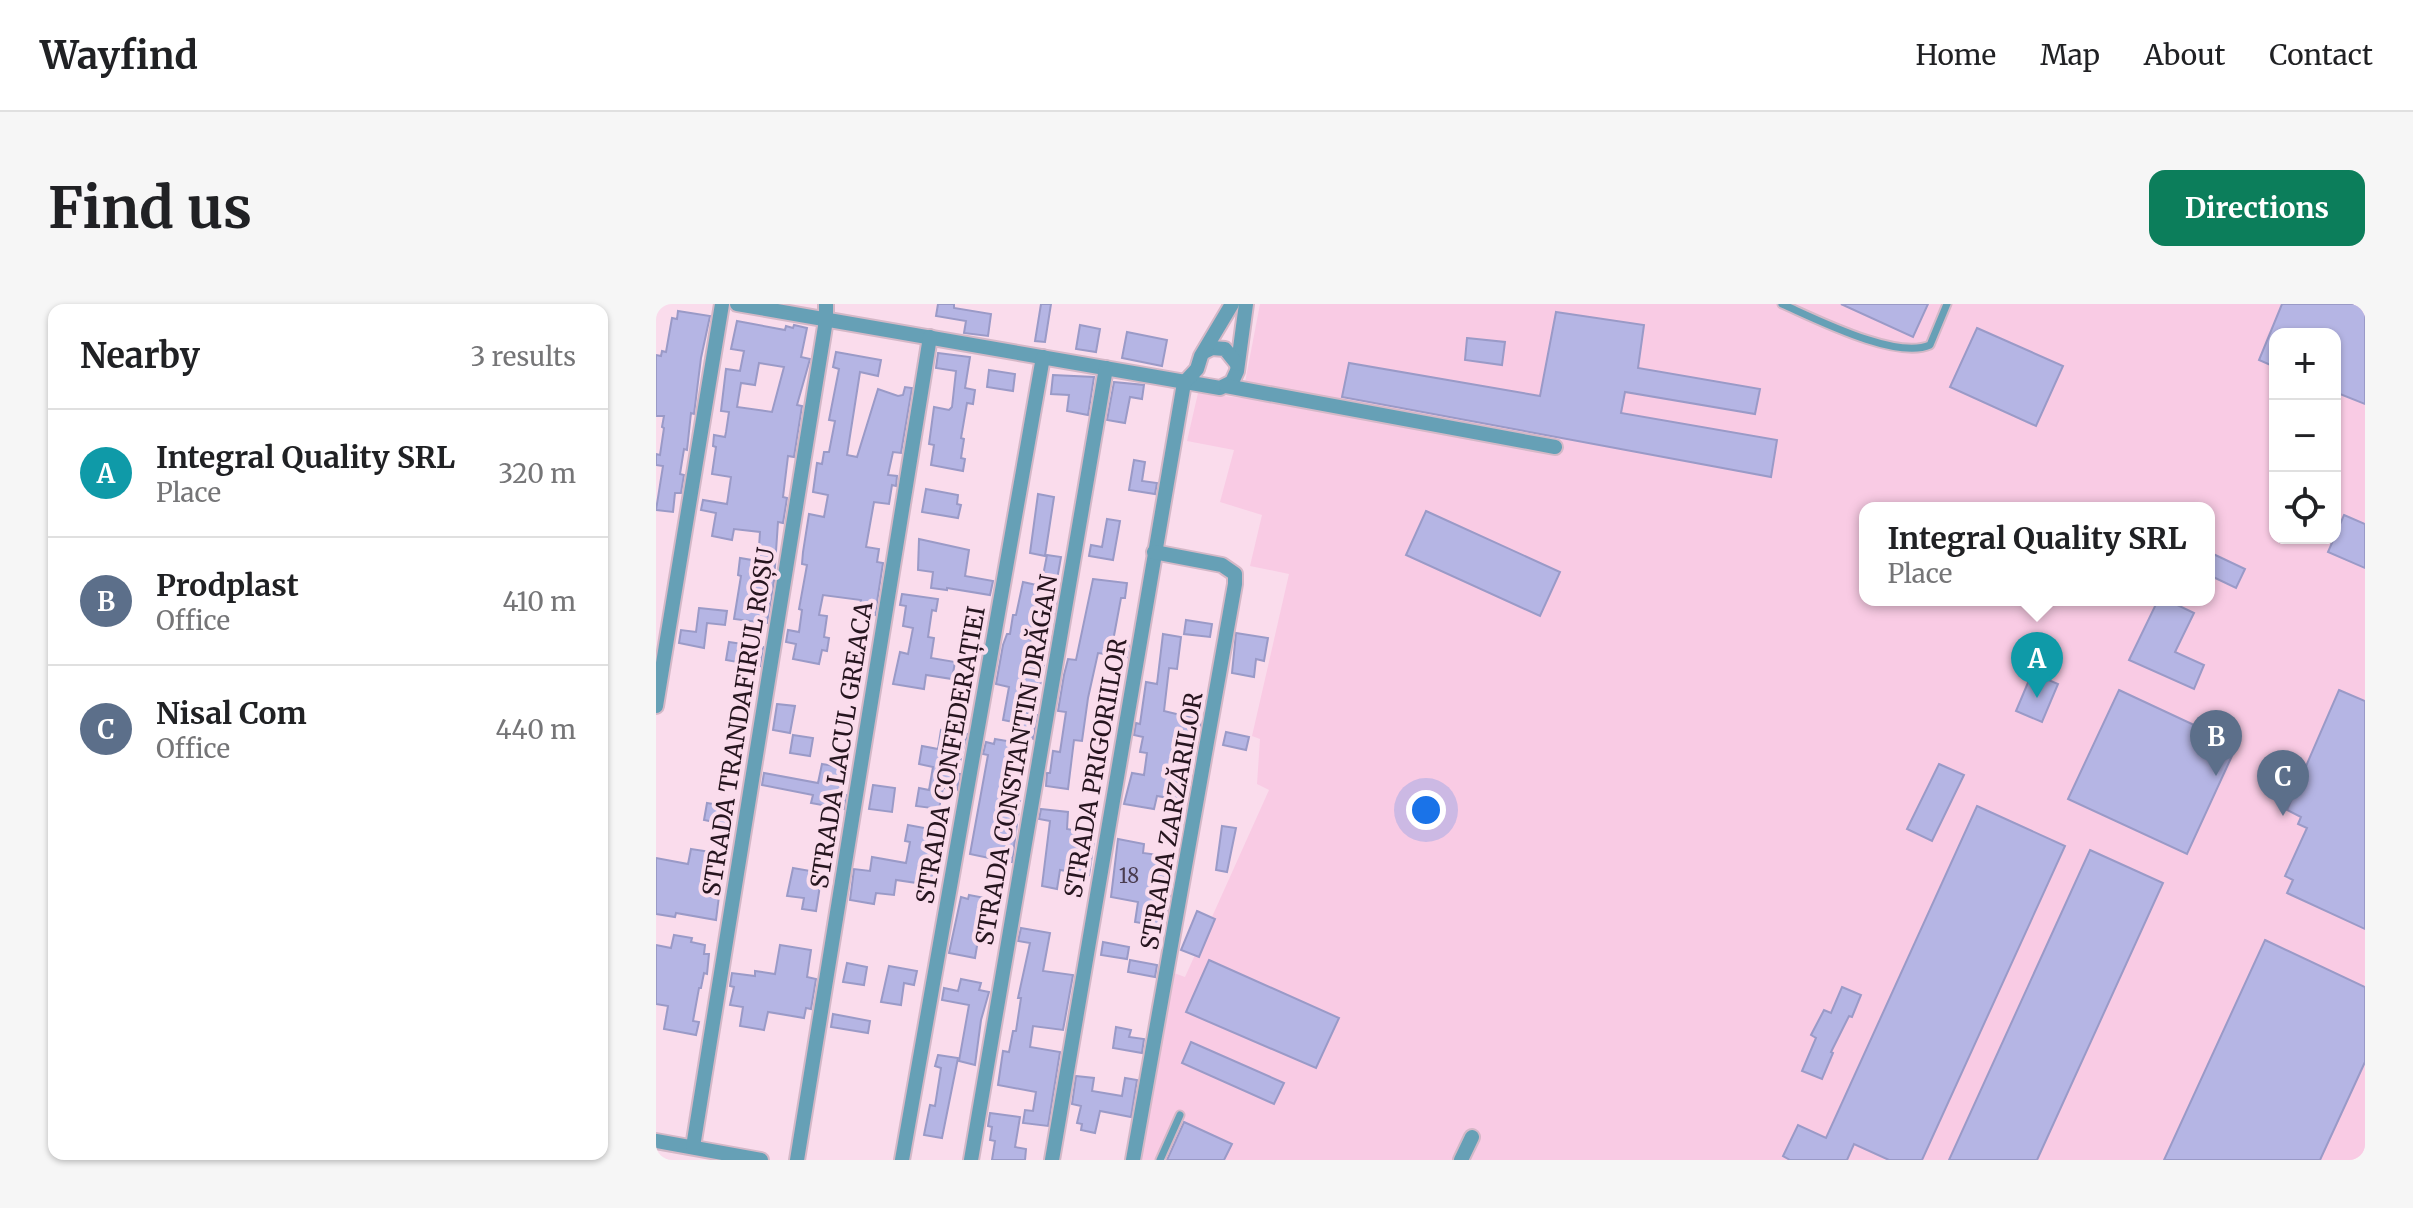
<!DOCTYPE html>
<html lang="en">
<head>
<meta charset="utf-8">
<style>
	:root { --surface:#fff; --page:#f6f6f6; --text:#202124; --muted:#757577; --line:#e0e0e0; --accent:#0c7e5b }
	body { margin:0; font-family:Merriweather,serif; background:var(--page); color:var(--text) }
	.controls { position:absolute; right:24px; top:24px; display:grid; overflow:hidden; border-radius:16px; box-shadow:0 2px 6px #0004 }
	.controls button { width:72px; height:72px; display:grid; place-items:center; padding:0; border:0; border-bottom:2px solid var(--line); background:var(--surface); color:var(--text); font:40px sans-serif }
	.you { position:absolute; left:770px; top:506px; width:28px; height:28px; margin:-20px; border:6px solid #fff; border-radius:50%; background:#1a73e8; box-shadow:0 0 0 12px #1a73e833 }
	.badge { display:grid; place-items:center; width:52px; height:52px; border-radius:50%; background:var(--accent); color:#fff; font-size:26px; font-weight:700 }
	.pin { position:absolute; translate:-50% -66px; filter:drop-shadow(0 2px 4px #0008) }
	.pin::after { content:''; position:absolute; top:42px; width:28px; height:24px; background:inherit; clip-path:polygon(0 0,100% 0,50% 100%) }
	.popup { position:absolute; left:1203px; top:198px; width:356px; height:104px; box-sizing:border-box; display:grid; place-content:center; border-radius:16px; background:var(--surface); filter:drop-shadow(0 2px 6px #0005); font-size:26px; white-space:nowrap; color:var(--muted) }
	.popup b { font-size:30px; color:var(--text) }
	.popup::after { content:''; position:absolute; left:50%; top:100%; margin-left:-16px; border:16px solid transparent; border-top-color:var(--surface) }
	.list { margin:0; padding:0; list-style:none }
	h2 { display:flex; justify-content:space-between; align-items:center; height:104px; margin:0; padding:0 32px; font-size:34px }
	h2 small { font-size:26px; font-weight:400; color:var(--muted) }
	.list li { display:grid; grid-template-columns:52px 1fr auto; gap:24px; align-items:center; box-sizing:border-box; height:128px; padding:0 32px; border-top:2px solid var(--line) }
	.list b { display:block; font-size:30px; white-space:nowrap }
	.list p { margin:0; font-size:26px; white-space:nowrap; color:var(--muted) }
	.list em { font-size:26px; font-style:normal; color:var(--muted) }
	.icon { flex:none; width:44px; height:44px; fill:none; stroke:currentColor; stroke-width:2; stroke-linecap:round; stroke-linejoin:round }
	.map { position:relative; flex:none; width:1709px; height:856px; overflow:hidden; border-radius:16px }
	header { display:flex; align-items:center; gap:48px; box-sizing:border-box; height:112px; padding:0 40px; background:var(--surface); border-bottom:2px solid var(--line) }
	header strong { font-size:38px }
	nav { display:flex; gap:44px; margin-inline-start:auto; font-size:28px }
	.intro { display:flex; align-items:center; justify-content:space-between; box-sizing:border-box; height:192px; padding:0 48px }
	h1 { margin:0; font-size:56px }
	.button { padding:20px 36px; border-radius:16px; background:var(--accent); color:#fff; font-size:28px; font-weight:700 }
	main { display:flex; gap:48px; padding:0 48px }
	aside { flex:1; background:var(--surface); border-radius:16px; box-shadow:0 2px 6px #0004 }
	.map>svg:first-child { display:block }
</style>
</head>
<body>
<header>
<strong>Wayfind</strong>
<nav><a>Home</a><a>Map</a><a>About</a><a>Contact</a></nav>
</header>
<div class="intro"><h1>Find us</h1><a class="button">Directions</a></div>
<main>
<aside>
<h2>Nearby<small>3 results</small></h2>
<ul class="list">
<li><span class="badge" style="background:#0f9aa8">A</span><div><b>Integral Quality SRL</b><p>Place</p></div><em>320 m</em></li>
<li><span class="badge" style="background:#5c6f8a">B</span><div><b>Prodplast</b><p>Office</p></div><em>410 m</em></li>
<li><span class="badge" style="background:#5c6f8a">C</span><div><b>Nisal Com</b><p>Office</p></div><em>440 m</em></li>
</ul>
</aside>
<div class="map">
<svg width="1709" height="856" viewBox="0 0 1709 856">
	<rect width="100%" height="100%" fill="#fadcec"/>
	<!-- built -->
	<path fill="#f9cbe4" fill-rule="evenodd" d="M604 0H1709V856H484L518 669 529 673 613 486 601 480 604 435 596 432 633 270 594 262 606 211 564 198 578 146 531 137 542 89 586 94ZM1619 30H1679V234H1619ZM1209 204H1553V296H1209Z"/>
	<!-- building -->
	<g fill="#b5b5e4" stroke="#9a9ac7" stroke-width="2" fill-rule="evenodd">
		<path d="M282 0H298V4L335 10 332 32 308 29 310 17 280 12Z"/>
		<path d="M385 0H395L389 38 379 37Z"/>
		<path d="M1185 0H1272L1257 33Z"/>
		<path d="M1626 0H1709V100L1679 88V30H1619V63L1603 56Z"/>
		<path d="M22 7 54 12 45 54 38 110 35 109 31 146 28 145 24 170 28 171 25 189H19L17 208 0 206 7 162 0 161V150L4 151 8 124 6 123 8 112H0V51L5 52 6 47 10 48 16 14 21 15Z"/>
		<path d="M900 8 988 21 982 64 1104 85 1099 110 969 88 965 109 1121 136 1115 173 686 93 693 59 884 92Z"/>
		<path d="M81 17 129 26 130 22 137 24 138 21 151 24 145 53 154 55 141 101 146 102 138 153 132 152 127 193 131 194 127 219 122 218 118 277 111 319 78 315 85 272 82 271 84 254 102 257 104 228 78 225 76 236 56 232 60 209 45 206 47 196 71 200 75 173 56 170 60 143 57 142 58 131 69 133 70 128 73 108 65 107 70 65 84 67 88 47 75 45ZM103 59 128 63 116 108 81 103 85 79 99 81Z"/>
		<path d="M424 21 444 25 440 48 420 45Z"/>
		<path d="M1321 24 1407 62 1380 122 1294 83Z"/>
		<path d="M471 28 511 36 506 62 466 54Z"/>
		<path d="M811 34 849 38 846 61 809 56Z"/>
		<path d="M180 48 225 56 222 72 204 68 191 151 201 153 222 85 242 92 247 91 249 83 256 84 245 149 237 148 232 171 241 172 240 182 236 181 233 200 218 198 210 243 223 245 221 258 227 259 219 311 203 308 205 296 167 291 163 311 171 312 168 333 173 334 171 347 166 346 163 360 137 355 140 340 130 338 132 326 143 328 146 306 143 305 151 261 146 260 147 248 153 210 168 213 172 191 157 188 161 159 166 160 168 148H173L179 117 173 116 183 65 177 63Z"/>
		<path d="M282 49 314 53 309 84 319 86 317 100 311 99 305 134 308 135 305 154 309 155 307 167 275 161 278 141 273 140 278 103 293 106 296 103 300 67 280 64Z"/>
		<path d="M333 66 359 70 357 87 331 83Z"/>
		<path d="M397 71 438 73 432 111 411 107 413 91 395 90Z"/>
		<path d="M458 78 488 81 486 95 474 93 469 119 451 116Z"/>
		<path d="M478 156 489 158 486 177 501 179 499 190 473 186Z"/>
		<path d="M270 185 302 191 301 200 305 201 302 214 266 208Z"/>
		<path d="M382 190 398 193 389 252 374 249Z"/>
		<path d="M770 207 904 268 884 312 750 251Z"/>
		<path d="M1688 211 1709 220V264L1672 248Z"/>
		<path d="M451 215 464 217 457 256 433 252 435 241 446 243Z"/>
		<path d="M263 235 313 246 309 272 337 277 334 291 291 284V286L275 284 277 268 262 266Z"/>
		<path d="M1553 248 1589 265 1580 284 1553 271Z"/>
		<path d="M391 251 405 253 397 298H400L398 309 380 306 371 358 388 361 383 387 367 384 363 408 381 411 377 435 360 432 362 419 347 416 353 383 340 380 347 341 351 330H354L357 311H360L367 278 385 282Z"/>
		<path d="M437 275 471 279 469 294H465L457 337 473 339 471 353 442 349 432 394 426 437 418 436 412 485 390 482 391 469H394L397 447 404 448 410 408 402 407 408 371 412 355 420 356Z"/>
		<path d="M246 290 282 295 280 307 276 306 272 333 278 334 275 354 299 358 296 375 270 371 268 385 237 380 244 348 252 350 257 324 247 322 250 302 244 301Z"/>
		<path d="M1502 296H1511L1538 309 1519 348 1548 361 1538 385 1473 356Z"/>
		<path d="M43 304 71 307 69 321 51 319 48 344 23 339 25 326 40 328Z"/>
		<path d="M530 316 556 320 554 333 528 330Z"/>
		<path d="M580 329 612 334 608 357 600 355 598 373 576 369Z"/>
		<path d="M507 330 525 333 521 365 513 364 508 407 545 416 543 428 540 427 529 497 501 492 498 505 468 500 476 469 488 471 491 449 484 448 487 433 478 431 480 419 484 420 490 378 501 380Z"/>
		<path d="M73 338 107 343 104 362 70 356Z"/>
		<path d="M1376 369 1402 380 1386 418 1360 407Z"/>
		<path d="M1463 386 1581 441 1531 550 1412 495Z"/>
		<path d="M1683 386 1709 397V625L1631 589 1637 576 1629 572 1651 524 1642 520 1645 513 1631 506Z"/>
		<path d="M121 400 139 402 134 429 117 426Z"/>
		<path d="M285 426 311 430 301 470H304L301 486 287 484 283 505 260 502 263 484 273 486 277 463 263 460 266 442 282 445Z"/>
		<path d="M570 428 593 433 590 446 567 441Z"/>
		<path d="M137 431 157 434 154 452 134 449Z"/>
		<path d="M339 435 357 438 348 487 362 490 361 497H364L356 558 350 557 349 563 337 561 338 555 314 550 332 451 327 450 330 438 338 440Z"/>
		<path d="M166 460 192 464 187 490 190 491 188 505 155 499 157 491 106 481 108 469 162 479Z"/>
		<path d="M1283 460 1308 471 1276 537 1251 525Z"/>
		<path d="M217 481 239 484 236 508 213 505Z"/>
		<path d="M51 499 76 503 73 521 48 516Z"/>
		<path d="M1321 502 1409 542 1266 856H1233L1198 840 1191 856H1134L1127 852 1142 821 1170 834Z"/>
		<path d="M385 505 412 508 411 525 439 530 433 571 404 566 401 585 386 582 394 517 383 515Z"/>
		<path d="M252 521 279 526 276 545 281 546 276 570 282 571 281 582 240 576 238 591 220 589 218 600 194 596 198 565 214 567 216 553 250 559 254 538 249 537Z"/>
		<path d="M566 522 580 524 571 568 560 566Z"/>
		<path d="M462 535 488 540 487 549 510 552 506 586 515 587 508 623 479 618 482 598 455 593Z"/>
		<path d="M35 545 55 548 49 582 64 584 60 616 20 609 19 613 0 610V554L32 560Z"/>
		<path d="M1434 546 1507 579 1381 856H1293Z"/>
		<path d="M137 564 166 569 160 607 146 605 148 594 131 592Z"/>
		<path d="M313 591 329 594 319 654 293 649 305 593 312 595Z"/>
		<path d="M541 607 559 615 543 653 525 646Z"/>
		<path d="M365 624 394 629 387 667 417 671 407 726 377 722 374 743 404 748 392 822 367 819 369 806 377 807 380 788 342 781 347 747 353 748 357 727H360L365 694H362L374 639 362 637Z"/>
		<path d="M18 631 36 634 35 638 49 641 48 650H53L51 670 48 669 45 684H43L37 717 43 718 40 731 8 725 12 702 0 700V641L15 644Z"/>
		<path d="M1609 636 1709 683V758L1664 856H1508Z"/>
		<path d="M447 638 473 643 471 655 445 651Z"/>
		<path d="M124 641 155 646 151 673 160 675 155 705 150 704 148 714 112 708 108 726 84 722 87 703 74 701 78 683 74 682 76 669 99 672V667L119 670Z"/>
		<path d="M474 656 501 661 499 673 472 668Z"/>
		<path d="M553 656 683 714 660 764 530 708Z"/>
		<path d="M191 659 211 663 208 681 187 678Z"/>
		<path d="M233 662 261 667 258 681 248 679 245 701 225 698Z"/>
		<path d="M305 675 325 679 323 686 333 688 325 716 319 761 303 757 313 701 286 696 288 684 302 687Z"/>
		<path d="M1186 683 1205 691 1196 713 1193 712 1175 748 1177 749 1166 775 1146 767 1160 734 1155 731 1168 706 1175 709Z"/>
		<path d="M177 710 214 717 212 729 175 723Z"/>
		<path d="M460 723 475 726 473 733 488 735 486 749 457 744Z"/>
		<path d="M535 738 628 779 618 800 526 759Z"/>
		<path d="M282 751 302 754 286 834 268 831 274 801 279 802 285 764 279 762Z"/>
		<path d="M420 772 438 774 436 787 466 792 469 774 481 776 475 813 444 807 439 829 425 826 426 820 421 819 425 802 416 800Z"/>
		<path d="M334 809 364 813 359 843 370 845 369 856H336L339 837 334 836 336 823 332 822Z"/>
		<path d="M528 818 576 840 568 856H511Z"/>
	</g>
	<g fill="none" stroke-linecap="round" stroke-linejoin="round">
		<defs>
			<g id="lane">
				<path d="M1126 0C1160 15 1240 56 1274 41L1291 0"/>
				<path d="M504 856 524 811"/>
			</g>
			<g id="street">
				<path d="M81 0 564 84 576 78 581 67 590 0"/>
				<path d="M550 47 556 44 569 45 581 60"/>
				<path d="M528 79 541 65 545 52 576 0"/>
				<path d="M570 82 899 143"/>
				<path d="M0 402 66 0"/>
				<path d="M0 837 105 856"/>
				<path d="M37 843 170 16V0"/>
				<path d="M141 856 274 33"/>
				<path d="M246 856 387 53"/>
				<path d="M315 856 450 64"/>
				<path d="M396 856 528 79"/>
				<path d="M477 856 579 280V270L566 261 498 248"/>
				<path d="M805 856 816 833"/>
			</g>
		</defs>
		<!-- lane casing -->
		<use href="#lane" stroke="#d4b8c7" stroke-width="11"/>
		<!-- street casing -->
		<use href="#street" stroke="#d4b8c7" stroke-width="18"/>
		<!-- lane -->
		<use href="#lane" stroke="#66a0b6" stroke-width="7"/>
		<!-- street -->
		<use href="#street" stroke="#66a0b6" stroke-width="14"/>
	</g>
	<g text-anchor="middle" stroke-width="8" stroke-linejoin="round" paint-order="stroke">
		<!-- number labels -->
		<g font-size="20" fill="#4a3d50">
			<text x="473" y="579">18</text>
		</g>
		<!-- street labels -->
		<g font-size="24" fill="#26151f" stroke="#fadcec">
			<text transform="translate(83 418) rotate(-81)" y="8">STRADA TRANDAFIRUL ROȘU</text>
			<text transform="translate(186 441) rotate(-81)" y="8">STRADA LACUL GREACA</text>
			<text transform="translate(295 451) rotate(-80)" y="8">STRADA CONFEDERAȚIEI</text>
			<text transform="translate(361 456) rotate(-80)" y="8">STRADA CONSTANTIN DRĂGAN</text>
			<text transform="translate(440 464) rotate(-80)" y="8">STRADA PRIGORIILOR</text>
			<text transform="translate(516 517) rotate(-80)" y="8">STRADA ZARZĂRILOR</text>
		</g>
	</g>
</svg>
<div class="controls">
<button>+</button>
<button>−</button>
<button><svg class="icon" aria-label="locate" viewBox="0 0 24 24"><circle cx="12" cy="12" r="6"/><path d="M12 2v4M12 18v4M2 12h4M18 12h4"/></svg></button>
</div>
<div class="you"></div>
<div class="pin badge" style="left:1381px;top:394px;background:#0f9aa8">A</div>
<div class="popup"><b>Integral Quality SRL</b>Place</div>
<div class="pin badge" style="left:1560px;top:472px;background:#5c6f8a">B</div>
<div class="pin badge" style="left:1627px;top:512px;background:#5c6f8a">C</div>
</div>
</main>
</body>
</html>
